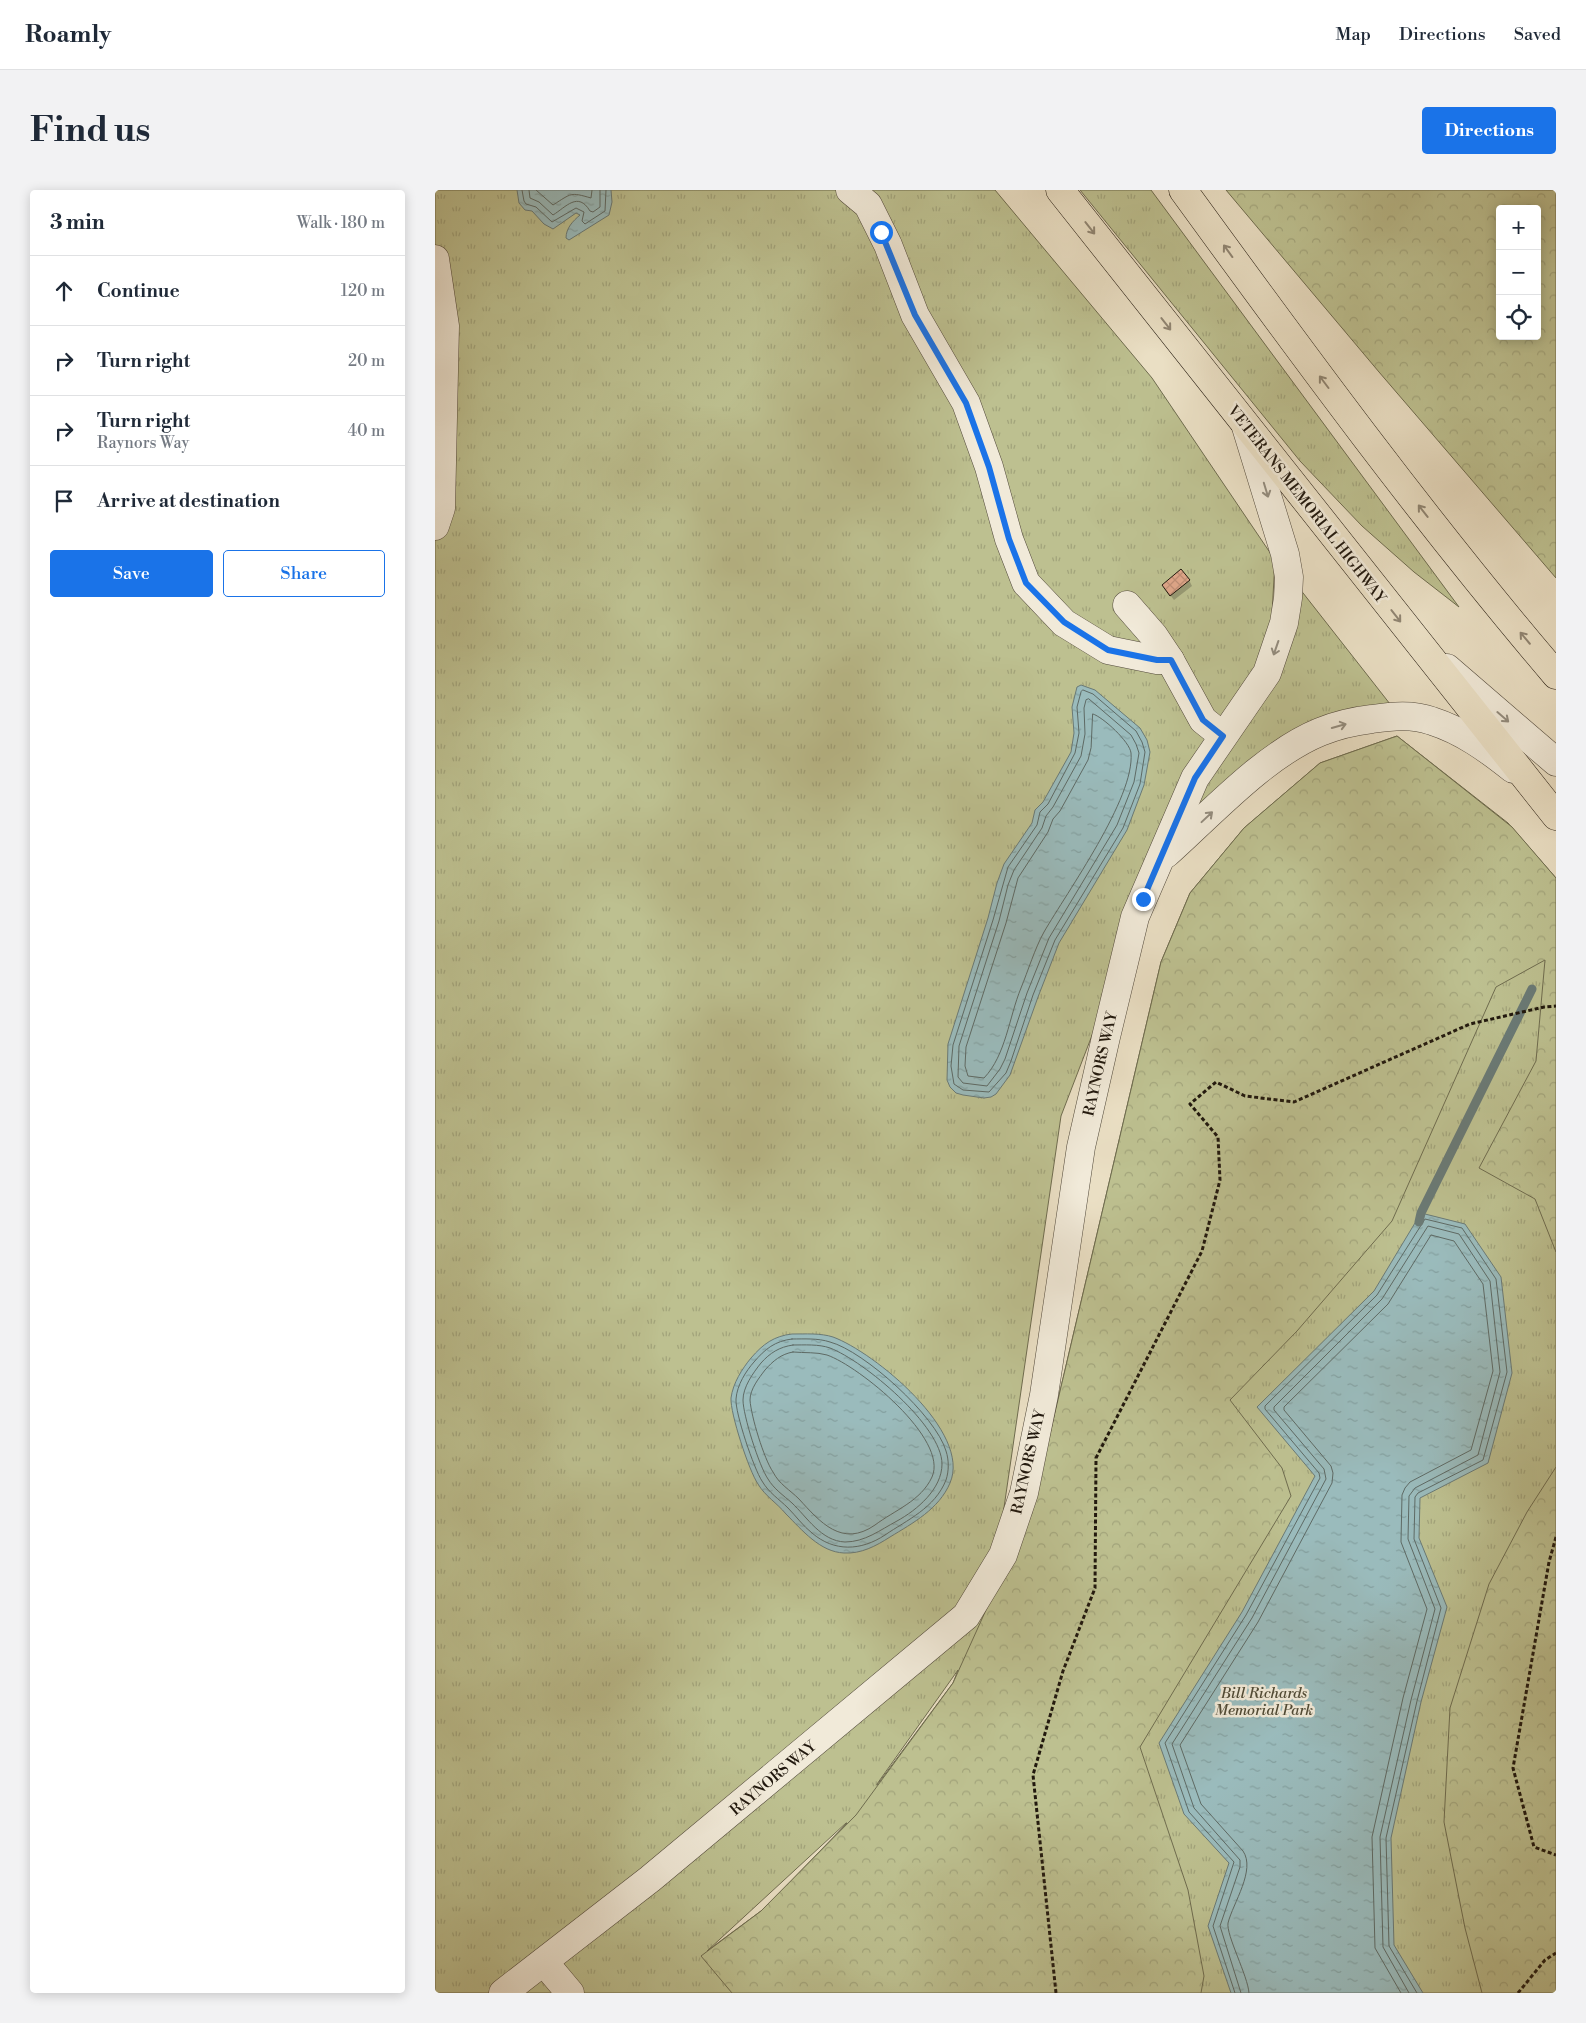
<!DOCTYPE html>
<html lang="en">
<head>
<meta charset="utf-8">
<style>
	:root { --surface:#fff; --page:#f2f2f3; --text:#1f2937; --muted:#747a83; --line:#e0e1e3; --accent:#1a73e8 }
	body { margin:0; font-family:"Libre Bodoni",serif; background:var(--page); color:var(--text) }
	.controls { position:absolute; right:15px; top:15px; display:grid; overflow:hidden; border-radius:5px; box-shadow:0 2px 12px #0003 }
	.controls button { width:45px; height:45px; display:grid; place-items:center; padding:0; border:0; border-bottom:1px solid var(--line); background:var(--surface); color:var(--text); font:25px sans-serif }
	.stop { position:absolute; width:15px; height:15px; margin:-11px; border:4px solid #1a73e8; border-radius:50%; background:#fff }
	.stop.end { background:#1a73e8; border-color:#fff; box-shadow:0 1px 5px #0008 }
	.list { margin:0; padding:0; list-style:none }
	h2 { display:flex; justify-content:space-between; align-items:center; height:65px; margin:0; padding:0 20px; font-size:21px }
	h2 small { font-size:16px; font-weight:400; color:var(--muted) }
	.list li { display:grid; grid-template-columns:32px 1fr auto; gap:15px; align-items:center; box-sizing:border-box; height:70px; padding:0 20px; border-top:1px solid var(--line) }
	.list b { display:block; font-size:19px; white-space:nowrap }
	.list p { margin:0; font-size:16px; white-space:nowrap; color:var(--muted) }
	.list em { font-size:16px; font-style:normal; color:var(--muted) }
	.actions { display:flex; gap:10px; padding:15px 20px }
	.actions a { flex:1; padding:11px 0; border:1px solid var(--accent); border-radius:5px; text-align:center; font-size:18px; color:var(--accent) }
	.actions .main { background:var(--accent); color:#fff }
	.icon { flex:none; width:28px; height:28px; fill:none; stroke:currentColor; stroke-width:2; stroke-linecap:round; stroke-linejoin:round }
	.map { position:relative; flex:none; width:1121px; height:1803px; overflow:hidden; border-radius:5px }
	header { display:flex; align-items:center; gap:30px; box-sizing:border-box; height:70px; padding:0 25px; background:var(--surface); border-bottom:1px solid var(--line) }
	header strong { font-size:24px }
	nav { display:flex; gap:28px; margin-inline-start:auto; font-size:18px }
	.intro { display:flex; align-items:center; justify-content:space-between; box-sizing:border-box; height:120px; padding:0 30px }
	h1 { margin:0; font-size:35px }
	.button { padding:12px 22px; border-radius:5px; background:var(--accent); color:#fff; font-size:18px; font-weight:700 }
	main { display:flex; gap:30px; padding:0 30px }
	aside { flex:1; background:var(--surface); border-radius:5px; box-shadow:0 2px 12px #0003 }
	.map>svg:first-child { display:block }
</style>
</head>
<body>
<header>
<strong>Roamly</strong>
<nav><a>Map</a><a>Directions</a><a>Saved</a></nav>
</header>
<div class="intro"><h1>Find us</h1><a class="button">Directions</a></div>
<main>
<aside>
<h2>3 min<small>Walk · 180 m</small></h2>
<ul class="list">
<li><svg class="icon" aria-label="ahead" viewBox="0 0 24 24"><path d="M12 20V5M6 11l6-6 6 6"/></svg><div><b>Continue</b></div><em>120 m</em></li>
<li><svg class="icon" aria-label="right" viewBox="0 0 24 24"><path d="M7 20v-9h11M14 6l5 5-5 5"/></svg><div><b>Turn right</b></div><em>20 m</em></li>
<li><svg class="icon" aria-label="right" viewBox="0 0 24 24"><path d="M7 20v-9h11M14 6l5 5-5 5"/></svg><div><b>Turn right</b><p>Raynors Way</p></div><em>40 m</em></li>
<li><svg class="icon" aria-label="arrive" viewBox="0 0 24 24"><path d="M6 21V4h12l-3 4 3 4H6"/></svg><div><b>Arrive at destination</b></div></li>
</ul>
<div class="actions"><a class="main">Save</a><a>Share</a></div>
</aside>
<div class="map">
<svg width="1121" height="1803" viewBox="0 0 1121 1803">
	<defs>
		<pattern id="grass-tufts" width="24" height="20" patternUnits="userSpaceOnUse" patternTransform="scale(1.25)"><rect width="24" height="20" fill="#bdc090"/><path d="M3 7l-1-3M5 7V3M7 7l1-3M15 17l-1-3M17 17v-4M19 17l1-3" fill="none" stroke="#a2a47b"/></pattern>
		<pattern id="forest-crowns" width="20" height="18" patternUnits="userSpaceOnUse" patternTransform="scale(1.25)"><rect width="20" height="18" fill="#bdc090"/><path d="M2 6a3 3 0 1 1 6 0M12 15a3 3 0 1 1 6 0" fill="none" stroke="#a2a47b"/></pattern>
		<pattern id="water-ripples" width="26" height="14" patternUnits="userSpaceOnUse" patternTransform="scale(1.25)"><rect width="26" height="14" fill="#9abbbc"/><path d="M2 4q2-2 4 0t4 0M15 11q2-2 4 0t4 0" fill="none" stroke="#84a0a0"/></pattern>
		<pattern id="building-cross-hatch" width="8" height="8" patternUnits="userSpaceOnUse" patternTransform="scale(1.25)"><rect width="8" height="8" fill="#dfa689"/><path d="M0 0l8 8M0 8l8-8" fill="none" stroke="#bf8e75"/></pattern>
	</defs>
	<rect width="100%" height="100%" fill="#eadfc4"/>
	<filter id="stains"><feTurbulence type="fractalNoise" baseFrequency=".004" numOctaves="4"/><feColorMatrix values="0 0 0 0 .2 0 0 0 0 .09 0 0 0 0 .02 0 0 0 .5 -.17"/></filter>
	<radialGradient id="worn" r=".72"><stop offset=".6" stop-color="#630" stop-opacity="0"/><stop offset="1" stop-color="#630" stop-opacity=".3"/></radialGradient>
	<!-- grass -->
	<g fill="url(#grass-tufts)" stroke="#6f6c4f" fill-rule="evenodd">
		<path d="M0 0H560L717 188 840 370 836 442 803 516 756 588 626 926 556 1407 598 1316 726 772 755 703 809 638 885 573 962 546 1073 633 1121 688V1803H0ZM523 1480 518 1493 442 1595V1594ZM412 1633 330 1718 272 1761 411 1633Z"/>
		<path d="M645 0H716L1024 417 979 382 927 336 865 271Z"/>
		<path d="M861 394 955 514 753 630Z"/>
	</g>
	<!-- forest -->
	<g fill="url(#forest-crowns)" stroke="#6f6c4f" fill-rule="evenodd">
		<path d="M791 0H1121V388L944 182ZM1065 19H1102V146H1065Z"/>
		<path d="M962 546 1077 637 1121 688V1062L1100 1009 1044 978 1101 871 1110 770 1061 797 957 1031 862 1141 795 1210 847 1278 856 1306 705 1557 753 1700 769 1786 766 1803H297L266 1766 326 1721 421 1625 518 1493 598 1316 726 772 755 703 809 638 885 573Z"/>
		<path d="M1121 1277V1803H1047L1030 1738 1009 1632 1015 1518 1054 1394 1092 1322Z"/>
	</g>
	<!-- water -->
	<g fill="url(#water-ripples)" stroke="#6a7a76">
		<path d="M82 0H176L177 12 174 25 134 50 131 48C131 38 138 31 145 25L141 23 118 39 109 34 97 21 90 20 84 13Z"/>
		<path d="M646 495 660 500 705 538 712 550 715 562 709 595 692 640 624 753 603 807 575 885 561 904 556 907 549 908 528 905 521 903 515 897 512 890 513 854 553 728 562 693 569 674 597 633 600 620 608 612 636 562 639 543 637 517 642 497Z"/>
		<path d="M986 1023 1030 1034 1066 1087 1077 1183 1053 1273 985 1308 984 1348 1012 1417 986 1512 956 1648 959 1755 988 1803H796L773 1736 794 1673 749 1624 724 1553 807 1422 880 1286 822 1217 939 1101Z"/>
		<path d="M357 1144C370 1144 386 1143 398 1147 439 1162 537 1242 515 1293 504 1319 478 1333 455 1347 441 1356 426 1364 409 1363 385 1362 367 1340 351 1324 342 1313 330 1306 323 1294 314 1281 295 1223 296 1208 298 1193 307 1179 316 1168 328 1154 339 1146 357 1144Z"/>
	</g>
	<!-- shadow -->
	<path fill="#0003" d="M754 390 757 396 739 410 732 401Z"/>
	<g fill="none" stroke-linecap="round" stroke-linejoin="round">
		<!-- shore -->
		<g stroke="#5e6a65" stroke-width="1">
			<path d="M87 0 89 11 91 14 101 17 117 32 141 18 149 22 147 31 150 34 170 21 171 0"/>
			<path d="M94 0 95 8 104 12 118 25C131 17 143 1 155 21L158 22 165 17V0"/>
			<path d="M101 0 118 15C137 3 135 2 156 8L157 0"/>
			<path d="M648 500 658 504 701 541 707 552 710 562 705 594 688 638 620 750 598 805 576 871 571 883 554 902 528 900 519 894 516 876 518 855 558 730 573 677 602 635 605 622 613 614 640 563 644 543 642 517 646 502Z"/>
			<path d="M654 509 696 545 701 554 704 563 699 592 682 635 614 748 592 803 570 869 565 879 552 896 528 893 523 887 524 856 564 731 573 695 579 680 607 638 611 626 618 617 646 566 650 544 649 518 651 510Z"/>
			<path d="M658 524C668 527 695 552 696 563 700 608 632 702 609 742 600 758 593 781 586 798 574 827 571 865 549 888L533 886 530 876 531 857 571 733 583 688 613 642 618 629 625 621 653 570 656 558Z"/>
			<path d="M357 1149C369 1149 383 1148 395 1152 429 1161 501 1226 511 1261 514 1270 514 1281 511 1290 500 1318 472 1330 450 1345 426 1361 399 1362 377 1343 368 1336 361 1326 353 1318 344 1309 334 1303 327 1291 319 1279 300 1223 301 1209 302 1195 311 1181 319 1172 330 1159 340 1151 357 1149Z"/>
			<path d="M358 1155C369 1155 384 1154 395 1158 429 1171 507 1236 507 1274 507 1299 482 1320 462 1331 445 1340 430 1352 410 1352 386 1351 372 1327 357 1313 348 1305 339 1299 333 1289 324 1276 308 1225 308 1210 308 1197 318 1183 326 1173 335 1163 344 1157 358 1155Z"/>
			<path d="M358 1162C369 1163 382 1162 392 1165 424 1176 514 1249 497 1287 486 1311 460 1320 440 1335 407 1358 385 1332 364 1309 355 1300 344 1294 338 1282 329 1269 316 1226 315 1210 315 1199 324 1188 330 1180 338 1171 346 1164 358 1162Z"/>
			<path d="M800 1803 778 1736 799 1672 754 1622 730 1553 811 1425 885 1288 884 1283 830 1219V1216L942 1105 990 1029 1027 1038 1061 1089 1072 1182 1048 1270 983 1303 980 1307 979 1349 1006 1418 982 1511 951 1648 954 1756 982 1803"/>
			<path d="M806 1803 785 1736 805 1677V1670L759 1618 737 1554 817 1428 891 1289 889 1279 839 1220V1217L947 1109 993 1036 1024 1044 1055 1091 1065 1182 1043 1265 980 1298 974 1306 973 1349 1000 1419 976 1510 945 1647 948 1757 974 1803"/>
			<path d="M814 1803C813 1786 791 1745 793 1733 798 1713 821 1680 808 1661L766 1614 745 1555 823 1432 897 1293 898 1283 896 1276 849 1220V1217L953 1114 996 1045 1019 1051 1048 1094 1058 1181 1036 1260 975 1292 970 1298 967 1305 966 1352 992 1419 968 1508 937 1647 940 1758 966 1803"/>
		</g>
		<!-- stream -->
		<path stroke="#6a7a76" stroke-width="9" d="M984 1032 986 1023 1097 799"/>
	</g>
	<!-- building -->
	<path fill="url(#building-cross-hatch)" stroke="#21180e" d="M746 379 755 390 735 406 727 395Z"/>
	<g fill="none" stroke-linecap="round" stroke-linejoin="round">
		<defs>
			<g id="minor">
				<path d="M415 0 433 15 453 55 480 125 531 213 554 277 574 349 591 393 629 433 673 460 722 470H735"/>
				<path d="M0 69 10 136 6 318 0 336"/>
				<path d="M692 415 719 446 735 470 768 530 788 546"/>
				<path d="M1012 478 1121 572"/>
				<path d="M731 664C776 624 829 565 885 542 902 535 920 531 937 529 957 526 978 524 997 531 1028 541 1053 559 1078 579"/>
				<path d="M109 1772 135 1803"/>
				<path d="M68 1803 215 1689 531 1426 568 1365 589 1303 609 1205 646 957 671 847 700 727 760 588 832 483 849 433 853 408 854 387 850 364 811 237"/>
			</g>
			<g id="highway">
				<path d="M625 0 1121 626"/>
				<path d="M748 0C868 165 989 330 1121 485"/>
			</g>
		</defs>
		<!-- minor casing -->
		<use href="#minor" stroke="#534a3c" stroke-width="29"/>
		<!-- highway casing -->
		<use href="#highway" stroke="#21180e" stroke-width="29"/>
		<!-- path -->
		<g stroke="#21180e" stroke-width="3" stroke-dasharray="4 2.5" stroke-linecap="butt">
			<path d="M1121 1347 1114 1372 1078 1578 1099 1657 1121 1665"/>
			<path d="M621 1803 598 1585 628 1481 660 1398 661 1268 767 1061 785 990 783 947 755 914 781 892 810 906 859 912 1035 834 1109 817 1121 816"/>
			<path d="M1083 1803 1110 1770 1121 1763"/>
		</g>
		<!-- minor -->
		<use href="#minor" stroke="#f1ead9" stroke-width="28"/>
		<!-- highway -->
		<use href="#highway" stroke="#eadfc4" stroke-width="28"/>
	</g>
	<!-- one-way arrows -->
	<defs><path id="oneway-shaft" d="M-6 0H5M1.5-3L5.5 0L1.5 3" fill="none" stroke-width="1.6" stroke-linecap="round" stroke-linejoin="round" transform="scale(1.25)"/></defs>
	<g stroke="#908572">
		<use href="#oneway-shaft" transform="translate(655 38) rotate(52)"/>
		<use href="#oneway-shaft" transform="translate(793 61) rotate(-126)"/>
		<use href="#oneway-shaft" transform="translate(731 134) rotate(52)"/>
		<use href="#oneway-shaft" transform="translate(889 192) rotate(-127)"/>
		<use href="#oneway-shaft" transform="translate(988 321) rotate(-128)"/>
		<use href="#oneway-shaft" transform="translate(961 426) rotate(52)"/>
		<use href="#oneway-shaft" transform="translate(1090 448) rotate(-130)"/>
	</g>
	<g stroke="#938c7e">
		<use href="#oneway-shaft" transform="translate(831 300) rotate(73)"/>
		<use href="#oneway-shaft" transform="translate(841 458) rotate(109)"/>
		<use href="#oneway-shaft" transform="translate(1068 527) rotate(41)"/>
		<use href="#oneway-shaft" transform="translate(904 536) rotate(-16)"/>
		<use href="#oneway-shaft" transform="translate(772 627) rotate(-43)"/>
	</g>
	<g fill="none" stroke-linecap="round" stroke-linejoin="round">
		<!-- route -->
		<path stroke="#1a73e8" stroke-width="6" d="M446 42 480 125 531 213 554 277 574 349 591 393 629 432 673 460 722 470H736L768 530 788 546 760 588 708 709"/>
	</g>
	<g text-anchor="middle" stroke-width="5" stroke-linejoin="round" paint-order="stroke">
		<!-- street labels -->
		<g font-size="15" fill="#21180e" stroke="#f1ead9">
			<text transform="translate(872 314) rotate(52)" y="5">VETERANS MEMORIAL HIGHWAY</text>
			<text transform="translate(665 874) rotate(-77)" y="5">RAYNORS WAY</text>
			<text transform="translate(593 1272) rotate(-77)" y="5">RAYNORS WAY</text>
			<text transform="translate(338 1588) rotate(-40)" y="5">RAYNORS WAY</text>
		</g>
		<!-- park labels -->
		<g font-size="15" font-style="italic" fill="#504a35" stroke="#f1ead9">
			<text x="829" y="1508">Bill Richards<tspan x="829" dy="17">Memorial Park</tspan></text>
		</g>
	</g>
	<rect width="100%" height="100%" filter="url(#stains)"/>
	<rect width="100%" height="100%" fill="url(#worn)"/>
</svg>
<div class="controls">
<button>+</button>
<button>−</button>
<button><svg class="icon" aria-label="locate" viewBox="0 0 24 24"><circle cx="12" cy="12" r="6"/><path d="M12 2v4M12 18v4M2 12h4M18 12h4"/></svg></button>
</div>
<div class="stop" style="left:446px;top:42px"></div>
<div class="stop end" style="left:708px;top:709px"></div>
</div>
</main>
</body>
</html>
